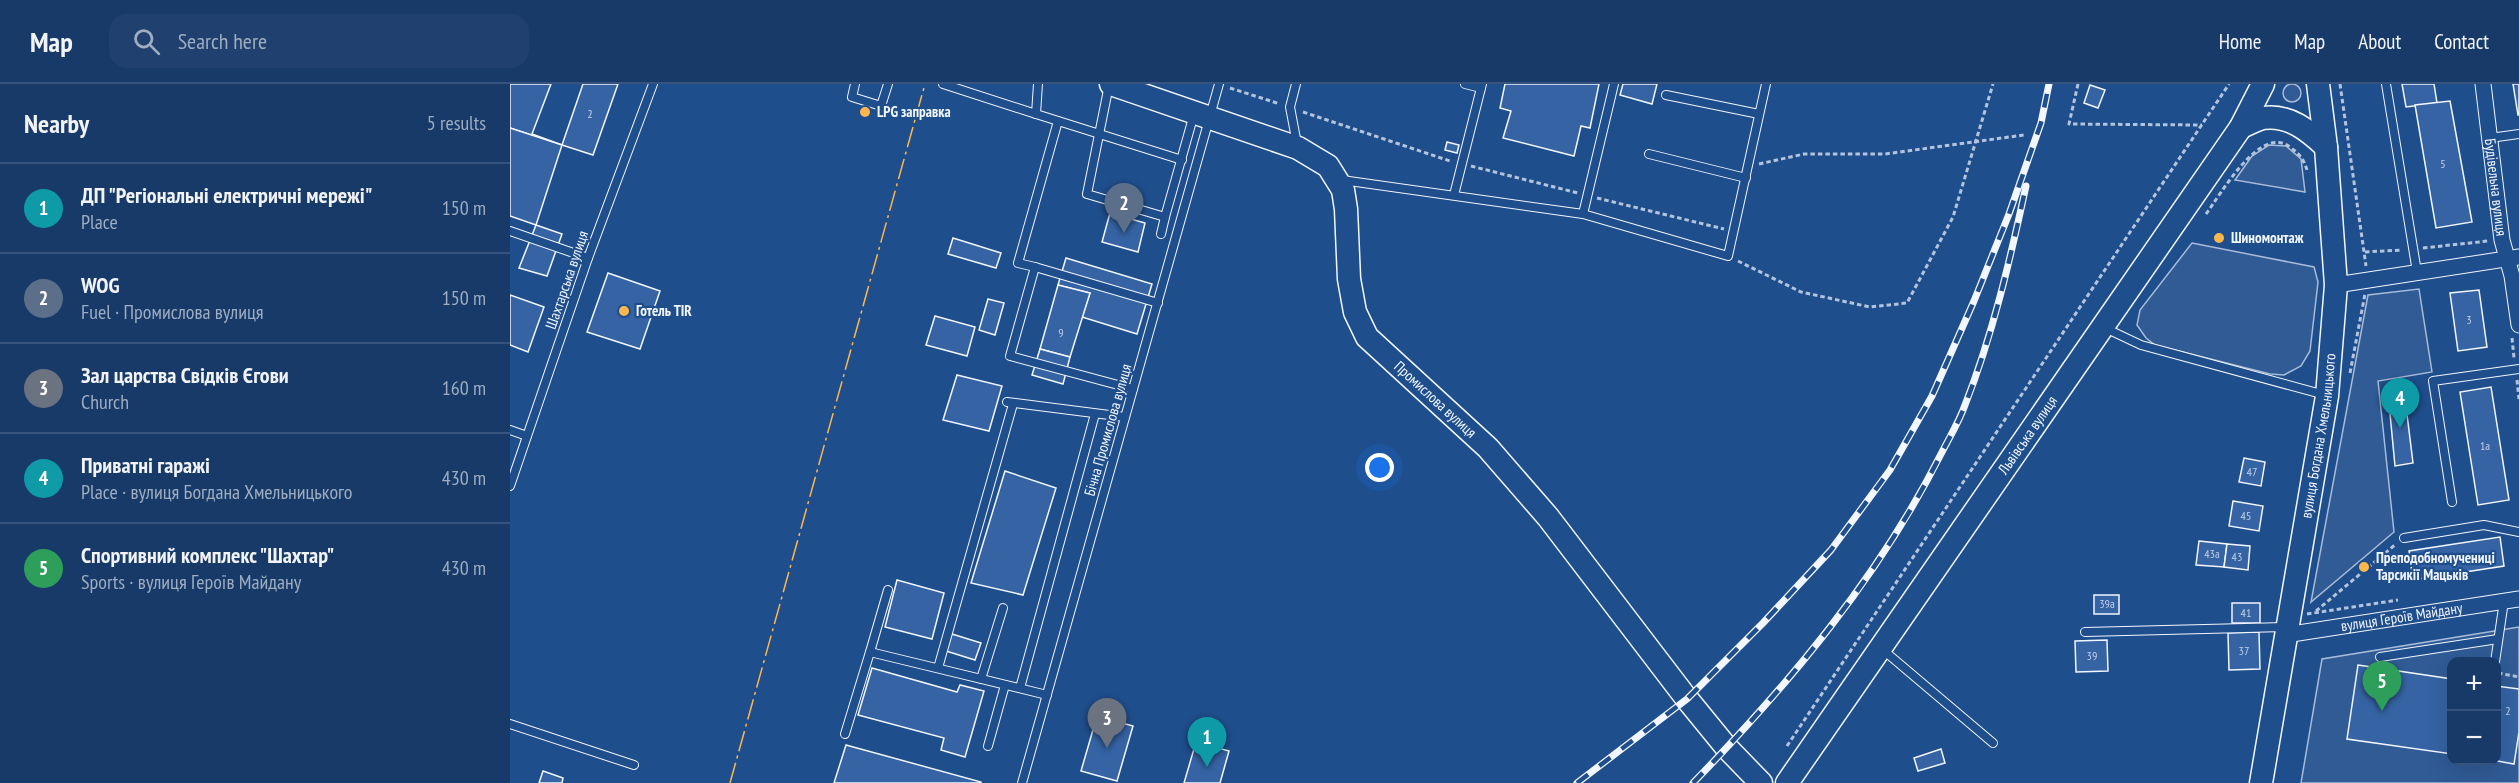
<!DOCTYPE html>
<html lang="en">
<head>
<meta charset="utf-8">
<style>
	:root { --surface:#173a69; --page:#20416f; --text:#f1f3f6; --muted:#9eadc0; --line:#36547d; --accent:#ffb74d }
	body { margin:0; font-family:"PT Sans Narrow",sans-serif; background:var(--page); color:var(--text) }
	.controls { position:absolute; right:18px; bottom:18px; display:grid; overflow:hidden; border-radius:12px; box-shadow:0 6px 24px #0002 }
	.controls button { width:54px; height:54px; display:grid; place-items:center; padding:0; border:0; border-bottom:2px solid var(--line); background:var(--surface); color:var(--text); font:30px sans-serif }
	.you { position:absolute; left:870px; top:384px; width:21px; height:21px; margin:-15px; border:4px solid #fff; border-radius:50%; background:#1a73e8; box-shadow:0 0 0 9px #1a73e833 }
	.badge { display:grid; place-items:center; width:39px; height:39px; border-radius:50%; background:var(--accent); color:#fff; font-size:20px; font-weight:700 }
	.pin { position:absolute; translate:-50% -50px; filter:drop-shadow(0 2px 3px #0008) }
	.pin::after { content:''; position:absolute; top:32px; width:21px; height:18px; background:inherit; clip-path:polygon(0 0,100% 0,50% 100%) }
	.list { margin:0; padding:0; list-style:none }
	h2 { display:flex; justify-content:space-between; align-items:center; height:78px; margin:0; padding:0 24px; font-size:26px }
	h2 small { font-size:20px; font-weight:400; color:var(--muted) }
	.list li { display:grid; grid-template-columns:39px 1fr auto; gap:18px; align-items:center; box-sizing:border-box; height:90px; padding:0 24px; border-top:2px solid var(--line) }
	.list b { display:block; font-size:22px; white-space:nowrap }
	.list p { margin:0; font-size:20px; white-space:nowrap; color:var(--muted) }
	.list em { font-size:20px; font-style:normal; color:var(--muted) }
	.icon { flex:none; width:33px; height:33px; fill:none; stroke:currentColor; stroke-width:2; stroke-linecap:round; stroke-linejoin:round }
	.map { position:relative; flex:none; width:2009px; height:699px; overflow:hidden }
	header { display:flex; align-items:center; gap:36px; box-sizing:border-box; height:84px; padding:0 30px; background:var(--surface); border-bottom:2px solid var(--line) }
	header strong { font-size:28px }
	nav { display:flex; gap:33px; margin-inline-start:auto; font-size:21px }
	.search { width:420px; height:54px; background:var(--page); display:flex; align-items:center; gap:15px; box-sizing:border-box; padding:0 21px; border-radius:18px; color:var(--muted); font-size:22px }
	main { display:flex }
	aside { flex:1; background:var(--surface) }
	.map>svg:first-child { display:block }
</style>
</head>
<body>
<header>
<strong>Map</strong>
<div class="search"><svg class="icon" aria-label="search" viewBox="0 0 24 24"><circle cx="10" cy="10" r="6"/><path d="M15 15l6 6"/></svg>Search here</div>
<nav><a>Home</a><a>Map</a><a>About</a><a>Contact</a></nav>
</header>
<main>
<aside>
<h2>Nearby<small>5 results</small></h2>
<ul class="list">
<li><span class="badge" style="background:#0f9aa8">1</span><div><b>ДП &quot;Регіональні електричні мережі&quot;</b><p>Place</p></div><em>150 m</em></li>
<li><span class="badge" style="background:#5c6f8a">2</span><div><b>WOG</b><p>Fuel · Промислова вулиця</p></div><em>150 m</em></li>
<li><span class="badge" style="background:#6b7280">3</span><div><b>Зал царства Свідків Єгови</b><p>Church</p></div><em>160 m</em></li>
<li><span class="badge" style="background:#0f9aa8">4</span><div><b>Приватні гаражі</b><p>Place · вулиця Богдана Хмельницького</p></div><em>430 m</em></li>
<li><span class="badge" style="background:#2e9e5b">5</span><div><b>Спортивний комплекс &quot;Шахтар&quot;</b><p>Sports · вулиця Героїв Майдану</p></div><em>430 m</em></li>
</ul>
</aside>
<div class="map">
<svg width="2009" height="699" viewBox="0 0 2009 699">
	<rect width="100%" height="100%" fill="#1f4e8c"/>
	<!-- built -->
	<g fill="#305b95" stroke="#a8bbd7" stroke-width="1.5" fill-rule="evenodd">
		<circle cx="1782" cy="9" r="9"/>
		<path d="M1759 61 1776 62 1791 75 1795 108 1725 96 1742 72Z"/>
		<path d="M1682 159 1804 183 1808 198 1800 267 1791 282 1774 291 1760 290 1645 261 1636 254 1627 241 1630 226Z"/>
		<path d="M1909 205 1922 288 1868 297 1884 448 1801 518 1858 211Z"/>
		<path d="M2009 543V699H1791L1812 575ZM1942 578H1986V676H1942Z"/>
	</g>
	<!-- building -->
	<g fill="#3563a3" stroke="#f2f6ff" stroke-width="1.5">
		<path d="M0 0H41L22 50 52 61 0 44Z"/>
		<path d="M73 0H108L83 71 52 61Z"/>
		<path d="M995 0H1089L1080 44 1071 42 1064 72 993 54 1001 27 990 24Z"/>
		<path d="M1113 0H1147L1142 20 1110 11Z"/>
		<path d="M1892 0H1924L1927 19 1896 23Z"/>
		<path d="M2003 0H2009V31H2008Z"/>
		<path d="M1580 1 1595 6 1588 24 1574 19Z"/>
		<path d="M1940 17 1962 138 1926 144 1905 21Z"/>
		<path d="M0 44 52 61 26 141 0 132Z"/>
		<path d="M937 58 949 61 947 69 935 66Z"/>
		<path d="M600 129 635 139 628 168 592 158Z"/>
		<path d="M26 141 52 150 37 192 9 184Z"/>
		<path d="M443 154 491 169 486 184 438 170Z"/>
		<path d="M556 174 642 200 627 250 572 233 580 209 548 201Z"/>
		<path d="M98 189 150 207 130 265 77 248Z"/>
		<path d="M548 201 580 209 560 273 530 265Z"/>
		<path d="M1969 206 1977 263 1948 267 1940 209Z"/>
		<path d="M0 211 34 223 18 268 0 261Z"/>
		<path d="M478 215 494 219 485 251 469 246Z"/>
		<path d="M425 232 465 243 457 272 416 261Z"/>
		<path d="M530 265 560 273 553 300 522 291Z"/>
		<path d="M447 291 492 302 479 347 433 336Z"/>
		<path d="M1981 303 1999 416 1968 421 1950 308Z"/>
		<path d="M1894 306 1903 379 1885 382 1878 309Z"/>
		<path d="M1734 374 1755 378 1751 402 1729 398Z"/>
		<path d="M495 387 546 404 513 511 461 499Z"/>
		<path d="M1723 417 1753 422 1749 447 1719 442Z"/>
		<path d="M1990 453 1994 482 1903 496 1899 467Z"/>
		<path d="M1689 457 1717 460 1714 483 1686 481Z"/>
		<path d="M1717 460 1740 462 1738 486 1714 483Z"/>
		<path d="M387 496 434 509 422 555 375 543Z"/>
		<rect x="1584" y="511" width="25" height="19"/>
		<rect x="1722" y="519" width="28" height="20"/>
		<path d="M1749 548 1750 585 1719 586 1718 549Z"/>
		<path d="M442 550 471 559 465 576 436 567Z"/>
		<path d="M1597 556 1598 587 1566 588 1565 557Z"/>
		<path d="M1848 581 1942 595V670L1837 655Z"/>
		<path d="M362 584 447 608 450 601 474 607 455 673 431 666 434 654 348 631Z"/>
		<path d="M1986 602 2009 605V648L2004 680 1982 676H1986Z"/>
		<path d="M587 632 623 642 607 697 571 687Z"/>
		<path d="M686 658 719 667 710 699H674Z"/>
		<path d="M336 661 471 698V699H324Z"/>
		<path d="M1431 665 1435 679 1408 687 1404 674Z"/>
		<path d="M33 687 53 694 52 699H29Z"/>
	</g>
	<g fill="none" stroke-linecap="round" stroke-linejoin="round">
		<defs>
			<g id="service">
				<path d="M345 0 342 13 371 22 378 0"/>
				<path d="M433 0 526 30"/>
				<path d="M528 0 526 30 672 76"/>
				<path d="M786 0 780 23 787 60"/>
				<path d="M955 0 971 4"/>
				<path d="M1876 0 1907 188"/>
				<path d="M599 1 577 110 655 133 684 30"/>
				<path d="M1156 11 1249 30"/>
				<path d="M1980 54 2009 50"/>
				<path d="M1139 70 1236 94"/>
				<path d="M832 96 1073 130 1218 172 1256 0"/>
				<path d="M944 111 972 0"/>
				<path d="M1073 130 1104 0"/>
				<path d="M0 147 78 174"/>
				<path d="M651 150 655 133"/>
				<path d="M525 183 508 179 548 37"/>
				<path d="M1595 244 1631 261 1815 311"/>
				<path d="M623 305 500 272 525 183 648 219"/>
				<path d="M497 318 615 333"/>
				<path d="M0 346 17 352"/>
				<path d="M0 402 78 174 143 0"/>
				<path d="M1942 418 1923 297 2009 285"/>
				<path d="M1894 454 1974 441 2009 448"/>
				<path d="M1575 548 1775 543"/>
				<path d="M1372 565 1483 659"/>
				<path d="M360 568 378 506"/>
				<path d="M1870 573 1988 555"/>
				<path d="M1985 578 1994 517"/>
				<path d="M428 584 503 320"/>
				<path d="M471 595 493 524"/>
				<path d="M510 604 585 330"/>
				<path d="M0 640 124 681"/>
				<path d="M335 650 360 568 537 611"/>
				<path d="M478 662 495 601"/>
				<path d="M512 699 709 0"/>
			</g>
			<g id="minor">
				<path id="s1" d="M1973 0 1992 156 2002 192 2009 241"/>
				<path d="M1826 201 2009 173"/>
				<path id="s2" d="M1775 551 2009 515"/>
			</g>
			<g id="primary">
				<path id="s3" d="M601 0 788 64 818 82 833 106 836 125 839 195 845 228 857 253 978 364 1038 433 1177 615 1217 664 1251 699"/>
				<path d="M1731 43C1738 40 1746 36 1753 34 1779 30 1799 47 1816 63"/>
				<path id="s4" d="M1277 699 1731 43 1753 0"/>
				<path id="s5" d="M1751 699 1817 312 1826 201 1816 63 1808 0"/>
			</g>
		</defs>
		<!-- service casing -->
		<use href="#service" stroke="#f2f6ff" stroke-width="10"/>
		<!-- minor casing -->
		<use href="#minor" stroke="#f2f6ff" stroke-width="17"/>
		<!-- primary casing -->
		<use href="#primary" stroke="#f2f6ff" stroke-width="25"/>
		<!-- path -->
		<g stroke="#b3c4dc" stroke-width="3" stroke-dasharray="4.5 3" stroke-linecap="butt">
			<path d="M1568 0 1559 40 1692 41"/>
			<path d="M1830 0 1856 182"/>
			<path d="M720 4 770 20"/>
			<path d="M793 28 940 77"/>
			<path d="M1249 80 1294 70H1375L1514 51"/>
			<path d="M961 82 1068 109"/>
			<path d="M1087 114 1214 145"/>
			<path d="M1696 130C1711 110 1750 40 1780 63 1791 71 1794 76 1798 89"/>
			<path d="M1913 164 1978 157"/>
			<path d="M1855 168 1892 166"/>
			<path d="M1228 177 1291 208 1360 223 1397 219 1443 133 1483 0"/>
			<path d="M2002 254 2004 274"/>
			<path d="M1840 289 1855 210"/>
			<path d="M2007 296 2009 315"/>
			<path d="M1806 527 1886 460"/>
			<path d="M1797 530 1888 516"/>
			<path d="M1988 589 2009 593"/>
			<path d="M1277 662 1719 0"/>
		</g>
		<!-- service -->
		<use href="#service" stroke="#1f4e8c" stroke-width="8"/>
		<!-- minor -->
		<use href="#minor" stroke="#1f4e8c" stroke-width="15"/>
		<!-- primary -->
		<use href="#primary" stroke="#1f4e8c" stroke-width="22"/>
		<defs>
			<g id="rail">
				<path d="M1067 699 1177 615 1253 539 1321 466 1380 386 1422 312 1464 217 1499 130 1531 39 1539 0"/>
				<path d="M1183 699C1279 600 1369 493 1431 370 1439 354 1449 338 1455 321 1483 250 1500 176 1516 102"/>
			</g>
		</defs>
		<!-- rail casing -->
		<use href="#rail" stroke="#f2f6ff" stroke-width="7"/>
		<!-- rail -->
		<use href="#rail" stroke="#1f4e8c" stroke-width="4.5" stroke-dasharray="14" stroke-linecap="butt"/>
		<!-- power -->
		<path stroke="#ffb74d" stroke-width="1.5" stroke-dasharray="21 4.5 3 4.5" stroke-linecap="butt" d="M220 699 415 0"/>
	</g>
	<!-- markers -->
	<g fill="#ffb74d" stroke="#1f4e8c" stroke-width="2">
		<circle cx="355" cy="28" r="6"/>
		<circle cx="1709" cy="154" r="6"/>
		<circle cx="114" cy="227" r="6"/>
		<circle cx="1854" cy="483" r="6"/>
	</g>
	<g text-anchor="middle" stroke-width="4.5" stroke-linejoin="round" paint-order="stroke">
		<!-- number labels -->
		<g font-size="12" fill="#c3d1e8">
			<text x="80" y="34">2</text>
			<text x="1933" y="84">5</text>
			<text x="1959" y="240">3</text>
			<text x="551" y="253">9</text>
			<text x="1975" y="366">1а</text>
			<text x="1742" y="392">47</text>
			<text x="1736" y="436">45</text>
			<text x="1702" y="474">43а</text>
			<text x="1727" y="477">43</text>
			<text x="1597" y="524">39а</text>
			<text x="1736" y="533">41</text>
			<text x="1734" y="571">37</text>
			<text x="1582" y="576">39</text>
			<text x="1998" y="631">2</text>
		</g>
		<!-- poi labels -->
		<g font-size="15" font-weight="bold" fill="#f2f6ff" stroke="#1f4e8c" text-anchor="start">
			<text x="367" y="33">LPG заправка</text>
			<text x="1721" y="159">Шиномонтаж</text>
			<text x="126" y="232">Готель TIR</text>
			<text x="1866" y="479">Преподобномучениці<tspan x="1866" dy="17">Тарсикії Мацьків</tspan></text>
		</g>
		<!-- street labels -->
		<g font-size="15" fill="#f2f6ff" stroke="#1f4e8c">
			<text dy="5" stroke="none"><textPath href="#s1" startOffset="104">Будівельна вулиця</textPath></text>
			<text transform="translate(57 196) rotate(-71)" y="5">Шахтарська вулиця</text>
			<text dy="5" stroke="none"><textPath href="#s3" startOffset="504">Промислова вулиця</textPath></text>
			<text transform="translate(598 346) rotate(-74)" y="5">Бічна Промислова вулиця</text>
			<text dy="5" stroke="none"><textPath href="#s4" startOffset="423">Львівська вулиця</textPath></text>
			<text dy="5" stroke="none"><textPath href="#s5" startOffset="352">вулиця Богдана Хмельницького</textPath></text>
			<text dy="5" stroke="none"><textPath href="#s2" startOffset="118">вулиця Героїв Майдану</textPath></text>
		</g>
	</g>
</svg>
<div class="controls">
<button>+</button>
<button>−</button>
</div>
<div class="you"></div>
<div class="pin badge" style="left:697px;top:683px;background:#0f9aa8">1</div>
<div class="pin badge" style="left:614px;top:149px;background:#5c6f8a">2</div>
<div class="pin badge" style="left:597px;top:664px;background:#6b7280">3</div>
<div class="pin badge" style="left:1890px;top:344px;background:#0f9aa8">4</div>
<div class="pin badge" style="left:1872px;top:627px;background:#2e9e5b">5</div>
</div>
</main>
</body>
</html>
